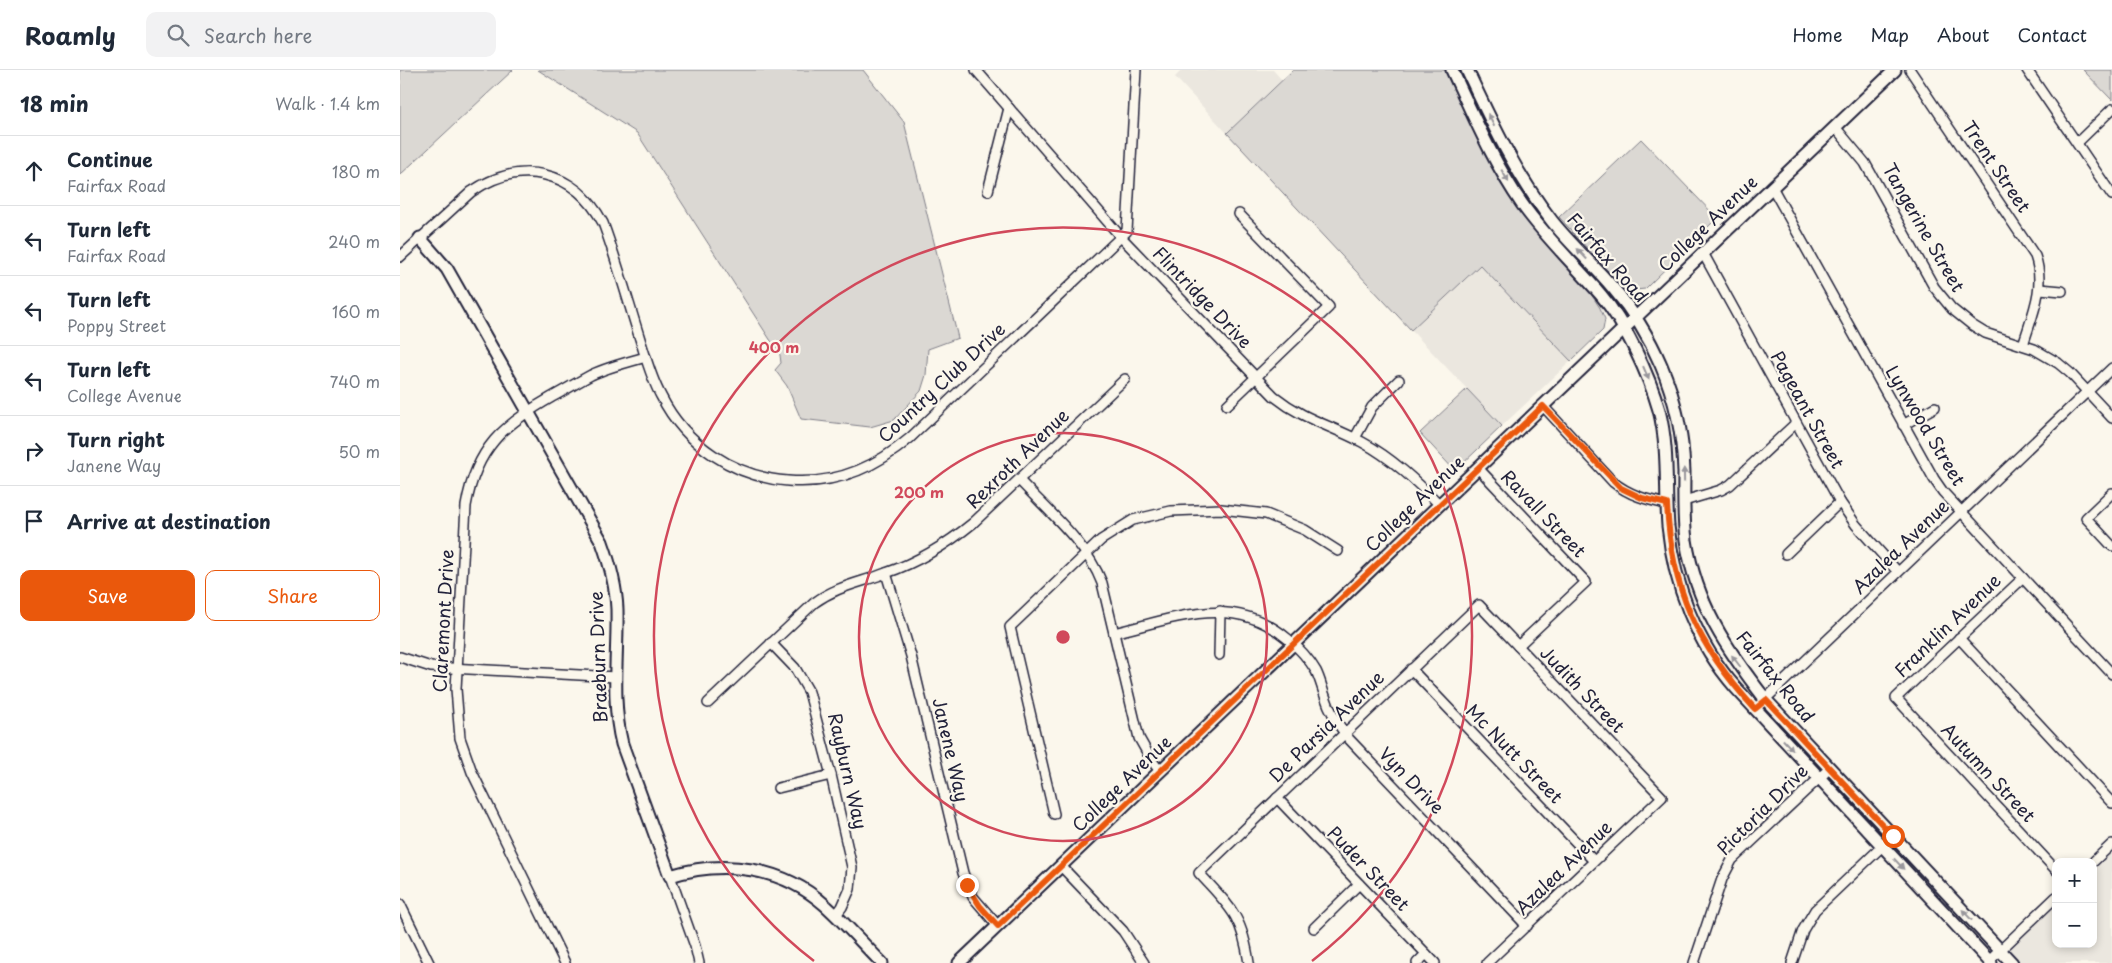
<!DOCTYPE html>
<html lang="en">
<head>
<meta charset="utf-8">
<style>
	:root { --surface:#fff; --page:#f2f2f3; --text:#1f2937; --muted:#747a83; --line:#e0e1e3; --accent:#ea580c }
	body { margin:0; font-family:"Playpen Sans",sans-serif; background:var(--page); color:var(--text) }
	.controls { position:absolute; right:15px; bottom:15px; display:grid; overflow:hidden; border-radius:10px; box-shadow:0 2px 8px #0003 }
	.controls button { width:45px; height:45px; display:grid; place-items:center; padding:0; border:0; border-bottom:1px solid var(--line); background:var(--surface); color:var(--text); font:25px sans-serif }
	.stop { position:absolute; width:15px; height:15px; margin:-11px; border:4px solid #ea580c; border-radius:50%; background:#fff }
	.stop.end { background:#ea580c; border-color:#fff; box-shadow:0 1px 5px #0008 }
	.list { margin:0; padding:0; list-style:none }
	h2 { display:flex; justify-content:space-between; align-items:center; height:65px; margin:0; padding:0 20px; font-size:21px }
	h2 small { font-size:16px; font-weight:400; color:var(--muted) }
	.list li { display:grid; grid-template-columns:32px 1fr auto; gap:15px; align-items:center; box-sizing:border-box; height:70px; padding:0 20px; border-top:1px solid var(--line) }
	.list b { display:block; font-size:19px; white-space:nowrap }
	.list p { margin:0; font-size:16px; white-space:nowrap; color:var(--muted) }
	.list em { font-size:16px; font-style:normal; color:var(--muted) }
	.actions { display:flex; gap:10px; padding:15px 20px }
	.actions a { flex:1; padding:11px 0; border:1px solid var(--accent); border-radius:10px; text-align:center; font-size:18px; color:var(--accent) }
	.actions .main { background:var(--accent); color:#fff }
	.icon { flex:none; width:28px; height:28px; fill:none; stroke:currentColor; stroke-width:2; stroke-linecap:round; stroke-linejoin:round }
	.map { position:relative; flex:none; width:1712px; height:893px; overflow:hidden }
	header { display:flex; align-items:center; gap:30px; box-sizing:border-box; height:70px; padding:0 25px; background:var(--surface); border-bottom:1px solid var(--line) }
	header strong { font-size:24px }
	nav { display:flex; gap:28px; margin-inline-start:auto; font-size:18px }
	.search { width:350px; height:45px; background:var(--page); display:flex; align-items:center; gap:12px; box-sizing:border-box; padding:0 18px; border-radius:10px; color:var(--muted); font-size:19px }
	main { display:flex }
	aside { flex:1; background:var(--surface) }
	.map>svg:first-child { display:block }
</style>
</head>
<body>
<header>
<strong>Roamly</strong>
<div class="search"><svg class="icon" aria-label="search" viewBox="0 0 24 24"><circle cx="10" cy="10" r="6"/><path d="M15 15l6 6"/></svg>Search here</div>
<nav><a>Home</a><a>Map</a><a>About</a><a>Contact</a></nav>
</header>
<main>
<aside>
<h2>18 min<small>Walk · 1.4 km</small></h2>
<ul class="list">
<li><svg class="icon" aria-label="ahead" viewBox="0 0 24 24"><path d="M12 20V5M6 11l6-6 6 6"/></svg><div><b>Continue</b><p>Fairfax Road</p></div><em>180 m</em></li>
<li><svg class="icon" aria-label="left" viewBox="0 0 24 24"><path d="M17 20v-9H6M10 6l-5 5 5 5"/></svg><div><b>Turn left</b><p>Fairfax Road</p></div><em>240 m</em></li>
<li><svg class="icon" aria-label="left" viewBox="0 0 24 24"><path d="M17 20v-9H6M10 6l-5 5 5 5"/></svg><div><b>Turn left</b><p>Poppy Street</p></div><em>160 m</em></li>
<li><svg class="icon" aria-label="left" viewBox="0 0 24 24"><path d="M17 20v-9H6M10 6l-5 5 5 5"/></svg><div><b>Turn left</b><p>College Avenue</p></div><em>740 m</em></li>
<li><svg class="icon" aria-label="right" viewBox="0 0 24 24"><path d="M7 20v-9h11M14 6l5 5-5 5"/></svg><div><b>Turn right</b><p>Janene Way</p></div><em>50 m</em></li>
<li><svg class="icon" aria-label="arrive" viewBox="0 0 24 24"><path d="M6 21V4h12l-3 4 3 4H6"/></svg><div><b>Arrive at destination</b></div></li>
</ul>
<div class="actions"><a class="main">Save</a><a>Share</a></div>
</aside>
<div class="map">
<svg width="1712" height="893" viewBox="0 0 1712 893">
	<rect width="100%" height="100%" fill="#fbf7ec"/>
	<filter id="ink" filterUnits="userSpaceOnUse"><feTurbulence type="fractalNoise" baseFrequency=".02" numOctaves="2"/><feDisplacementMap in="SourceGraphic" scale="10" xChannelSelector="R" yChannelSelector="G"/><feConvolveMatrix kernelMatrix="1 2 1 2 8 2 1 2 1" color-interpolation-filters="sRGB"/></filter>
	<g filter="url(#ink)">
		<!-- built -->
		<g fill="#ebe7df">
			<path d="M782 0H873L882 10 827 63 775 7Z"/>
			<path d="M1080 195 1171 291 1102 356 1011 260Z"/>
			<path d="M1712 777V893H1610L1601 883 1656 831V874H1693V795Z"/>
		</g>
		<!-- green -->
		<g fill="#dbd8d3" stroke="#7e7d87">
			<path d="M0 0H113L0 105Z"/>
			<path d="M138 0H463L504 52 558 268 528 279 526 305 521 321 494 350 470 357 401 349 387 316 375 300 381 293 380 285 237 63Z"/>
			<path d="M893 0H1047L1157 184 1191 224 1200 238 1205 249 1203 260 1171 291 1080 195 1011 260 827 63Z"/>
			<path d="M1683 0H1712V30Z"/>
			<path d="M1241 69 1317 148 1245 219 1226 221 1159 147Z"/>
			<path d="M1067 319 1102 356 1055 401 1020 363Z"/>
		</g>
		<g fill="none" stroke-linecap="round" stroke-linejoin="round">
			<defs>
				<g id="street">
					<path d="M576 0 721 167 874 326C904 350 930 355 962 372 992 388 1016 411 1040 435"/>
					<path d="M1510 0 1635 186C1646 217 1632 245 1623 275"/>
					<path d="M1627 0 1712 125"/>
					<path d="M1435 57 1465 93 1534 217 1552 239 1572 255 1585 263 1634 279 1658 293 1670 303 1712 348"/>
					<path d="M1677 73 1712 39"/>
					<path d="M1372 117 1534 409 1543 422 1712 604"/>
					<path d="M588 121 609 38"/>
					<path d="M1303 183 1440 432 1456 455 1498 502"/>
					<path d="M0 187 71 122C120 88 175 100 203 153 217 191 228 231 240 269 246 288 251 308 261 326 285 374 334 407 388 411 434 415 475 398 510 368L727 161 736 0"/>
					<path d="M1640 219 1662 221"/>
					<path d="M827 335 929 237 839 144"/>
					<path d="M1143 336 1213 412C1229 425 1247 430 1267 434"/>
					<path d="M1503 355 1535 337"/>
					<path d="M955 368 972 337 999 310"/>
					<path d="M1078 398 1186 512 1118 576"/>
					<path d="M619 410C649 442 686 472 702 513L739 668 752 691 760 701"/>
					<path d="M1712 423 1686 448 1712 476"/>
					<path d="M1284 431 1321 420 1330 415 1396 353"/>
					<path d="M1386 484 1440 432"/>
					<path d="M486 503 511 586 563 803 573 827 598 856"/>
					<path d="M1623 508 1496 628 1656 800"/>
					<path d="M714 563C776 548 834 523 888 569 899 578 909 589 916 601 920 609 922 618 925 626 930 642 939 656 949 669L1127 856"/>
					<path d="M1559 568 1712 733"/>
					<path d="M371 573 395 598 409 622 431 705 452 797 450 819 442 837 436 845"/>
					<path d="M819 585 820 541"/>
					<path d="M0 587 31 597 216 607"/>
					<path d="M1011 599 1194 791"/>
					<path d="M308 633 414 533C437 516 460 513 486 503 518 492 546 475 573 453L725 309"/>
					<path d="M1355 639 1712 298"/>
					<path d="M378 718 431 705"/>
					<path d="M877 728 1035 893"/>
					<path d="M654 744 610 557 701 470 733 450 771 441 821 439 866 444 905 460 938 481"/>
					<path d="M1693 792 1712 774"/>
					<path d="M661 796 723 861 744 893"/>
					<path d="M270 806 295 876 299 893"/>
					<path d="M0 834 29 893"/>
					<path d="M914 858 959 814"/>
					<path d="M1589 891 1656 827"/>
					<path d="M165 893 72 702 60 668 56 619 66 436C76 378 103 355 152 327 165 320 178 312 191 305 208 297 228 292 246 287"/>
					<path d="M849 893C842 845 830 837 799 803L1079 535 1262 727 1087 893"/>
					<path d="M1017 893 1026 884"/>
					<path d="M1294 893 1322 809 1332 790 1430 698"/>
					<path d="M1392 893 1403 860 1415 840 1493 766"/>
				</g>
				<g id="secondary">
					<path d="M1052 0C1073 45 1093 92 1122 134 1145 167 1175 195 1201 225 1225 253 1249 305 1259 340 1269 379 1265 416 1268 456 1274 515 1296 573 1336 618L1591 893"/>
					<path d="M1067 0C1092 53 1116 105 1152 151 1171 175 1194 195 1213 218 1233 241 1249 267 1261 295 1275 328 1283 366 1284 402 1284 424 1283 447 1286 470 1296 534 1327 580 1366 630L1612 893"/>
					<path d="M20 168 47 199 202 472C210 494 216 516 217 539 218 585 211 630 222 674L270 806C324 789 382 797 425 835 445 853 463 874 482 893"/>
					<path d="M559 893 1495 0"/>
				</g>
			</defs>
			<!-- street casing -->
			<use href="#street" stroke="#22223b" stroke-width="12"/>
			<!-- secondary casing -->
			<use href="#secondary" stroke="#22223b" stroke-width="15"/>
			<!-- street -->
			<use href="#street" stroke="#fbf7ec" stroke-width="9"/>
			<!-- secondary -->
			<use href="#secondary" stroke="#fbf7ec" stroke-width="11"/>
		</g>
		<!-- one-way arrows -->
		<defs><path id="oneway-solid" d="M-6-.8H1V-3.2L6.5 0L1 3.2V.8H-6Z" transform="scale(1.25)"/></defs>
		<g fill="#99979c">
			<use href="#oneway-solid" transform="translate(1091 50) rotate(-116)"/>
			<use href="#oneway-solid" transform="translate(1105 106) rotate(60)"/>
			<use href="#oneway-solid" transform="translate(1182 184) rotate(-133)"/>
			<use href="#oneway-solid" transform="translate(1246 303) rotate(67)"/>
			<use href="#oneway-solid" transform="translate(1284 405) rotate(-91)"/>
			<use href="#oneway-solid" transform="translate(1336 591) rotate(-127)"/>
			<use href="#oneway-solid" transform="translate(1388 675) rotate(47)"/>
			<use href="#oneway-solid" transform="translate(1499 794) rotate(47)"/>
			<use href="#oneway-solid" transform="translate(1567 845) rotate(-133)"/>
		</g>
	</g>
	<g fill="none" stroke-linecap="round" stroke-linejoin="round" filter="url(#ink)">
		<!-- route -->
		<path stroke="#ea580c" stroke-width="6" d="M567 815 580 836 598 856 1143 336 1221 418 1242 428 1267 434C1271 520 1297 575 1355 639L1366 630 1493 766"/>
	</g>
	<!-- distance rings -->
	<g fill="none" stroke="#d1495b" stroke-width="2.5">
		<circle cx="663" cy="567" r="204"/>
		<path d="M414 891A409 409 0 1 1 912 891"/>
	</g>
	<g text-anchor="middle" stroke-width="4.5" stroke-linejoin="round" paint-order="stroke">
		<!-- street labels -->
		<g font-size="18" fill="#22223b" stroke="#fbf7ec">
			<text transform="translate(1596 97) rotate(56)" y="6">Trent Street</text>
			<text transform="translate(1308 154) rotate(-44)" y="6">College Avenue</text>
			<text transform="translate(1523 158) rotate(60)" y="6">Tangerine Street</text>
			<text transform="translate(1207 188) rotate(49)" y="6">Fairfax Road</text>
			<text transform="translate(802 228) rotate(46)" y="6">Flintridge Drive</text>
			<text transform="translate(542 313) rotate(-43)" y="6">Country Club Drive</text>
			<text transform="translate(1407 340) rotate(61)" y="6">Pageant Street</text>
			<text transform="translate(1525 356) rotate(59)" y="6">Lynwood Street</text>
			<text transform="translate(618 389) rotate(-44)" y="6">Rexroth Avenue</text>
			<text transform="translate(1015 434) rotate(-44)" y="6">College Avenue</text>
			<text transform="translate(1143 444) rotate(46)" y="6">Ravall Street</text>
			<text transform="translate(1501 477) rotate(-44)" y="6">Azalea Avenue</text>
			<text transform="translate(44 551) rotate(-87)" y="6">Claremont Drive</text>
			<text transform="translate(1548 556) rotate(-44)" y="6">Franklin Avenue</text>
			<text transform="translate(199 587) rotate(-92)" y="6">Braeburn Drive</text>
			<text transform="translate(1375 607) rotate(51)" y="6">Fairfax Road</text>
			<text transform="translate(1182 620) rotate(46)" y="6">Judith Street</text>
			<text transform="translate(927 657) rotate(-44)" y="6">De Parsia Avenue</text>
			<text transform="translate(550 680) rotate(77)" y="6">Janene Way</text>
			<text transform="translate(1114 684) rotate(46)" y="6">Mc Nutt Street</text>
			<text transform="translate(447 701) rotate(77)" y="6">Rayburn Way</text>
			<text transform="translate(1588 703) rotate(47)" y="6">Autumn Street</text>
			<text transform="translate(1011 711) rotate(46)" y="6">Vyn Drive</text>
			<text transform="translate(722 714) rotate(-44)" y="6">College Avenue</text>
			<text transform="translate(1363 740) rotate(-45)" y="6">Pictoria Drive</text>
			<text transform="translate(1164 798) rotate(-44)" y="6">Azalea Avenue</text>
			<text transform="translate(968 799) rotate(46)" y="6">Puder Street</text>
		</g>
	</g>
	<circle cx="663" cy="567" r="8" fill="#d1495b" stroke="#fbf7ec" stroke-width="2.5"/>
	<g font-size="15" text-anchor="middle" font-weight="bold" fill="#d1495b" stroke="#fbf7ec" stroke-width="4.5" stroke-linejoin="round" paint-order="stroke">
		<text x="374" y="283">400 m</text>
		<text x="519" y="428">200 m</text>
	</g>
</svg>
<div class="controls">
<button>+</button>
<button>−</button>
</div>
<div class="stop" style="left:1493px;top:766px"></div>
<div class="stop end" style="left:567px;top:815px"></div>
</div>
</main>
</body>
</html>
